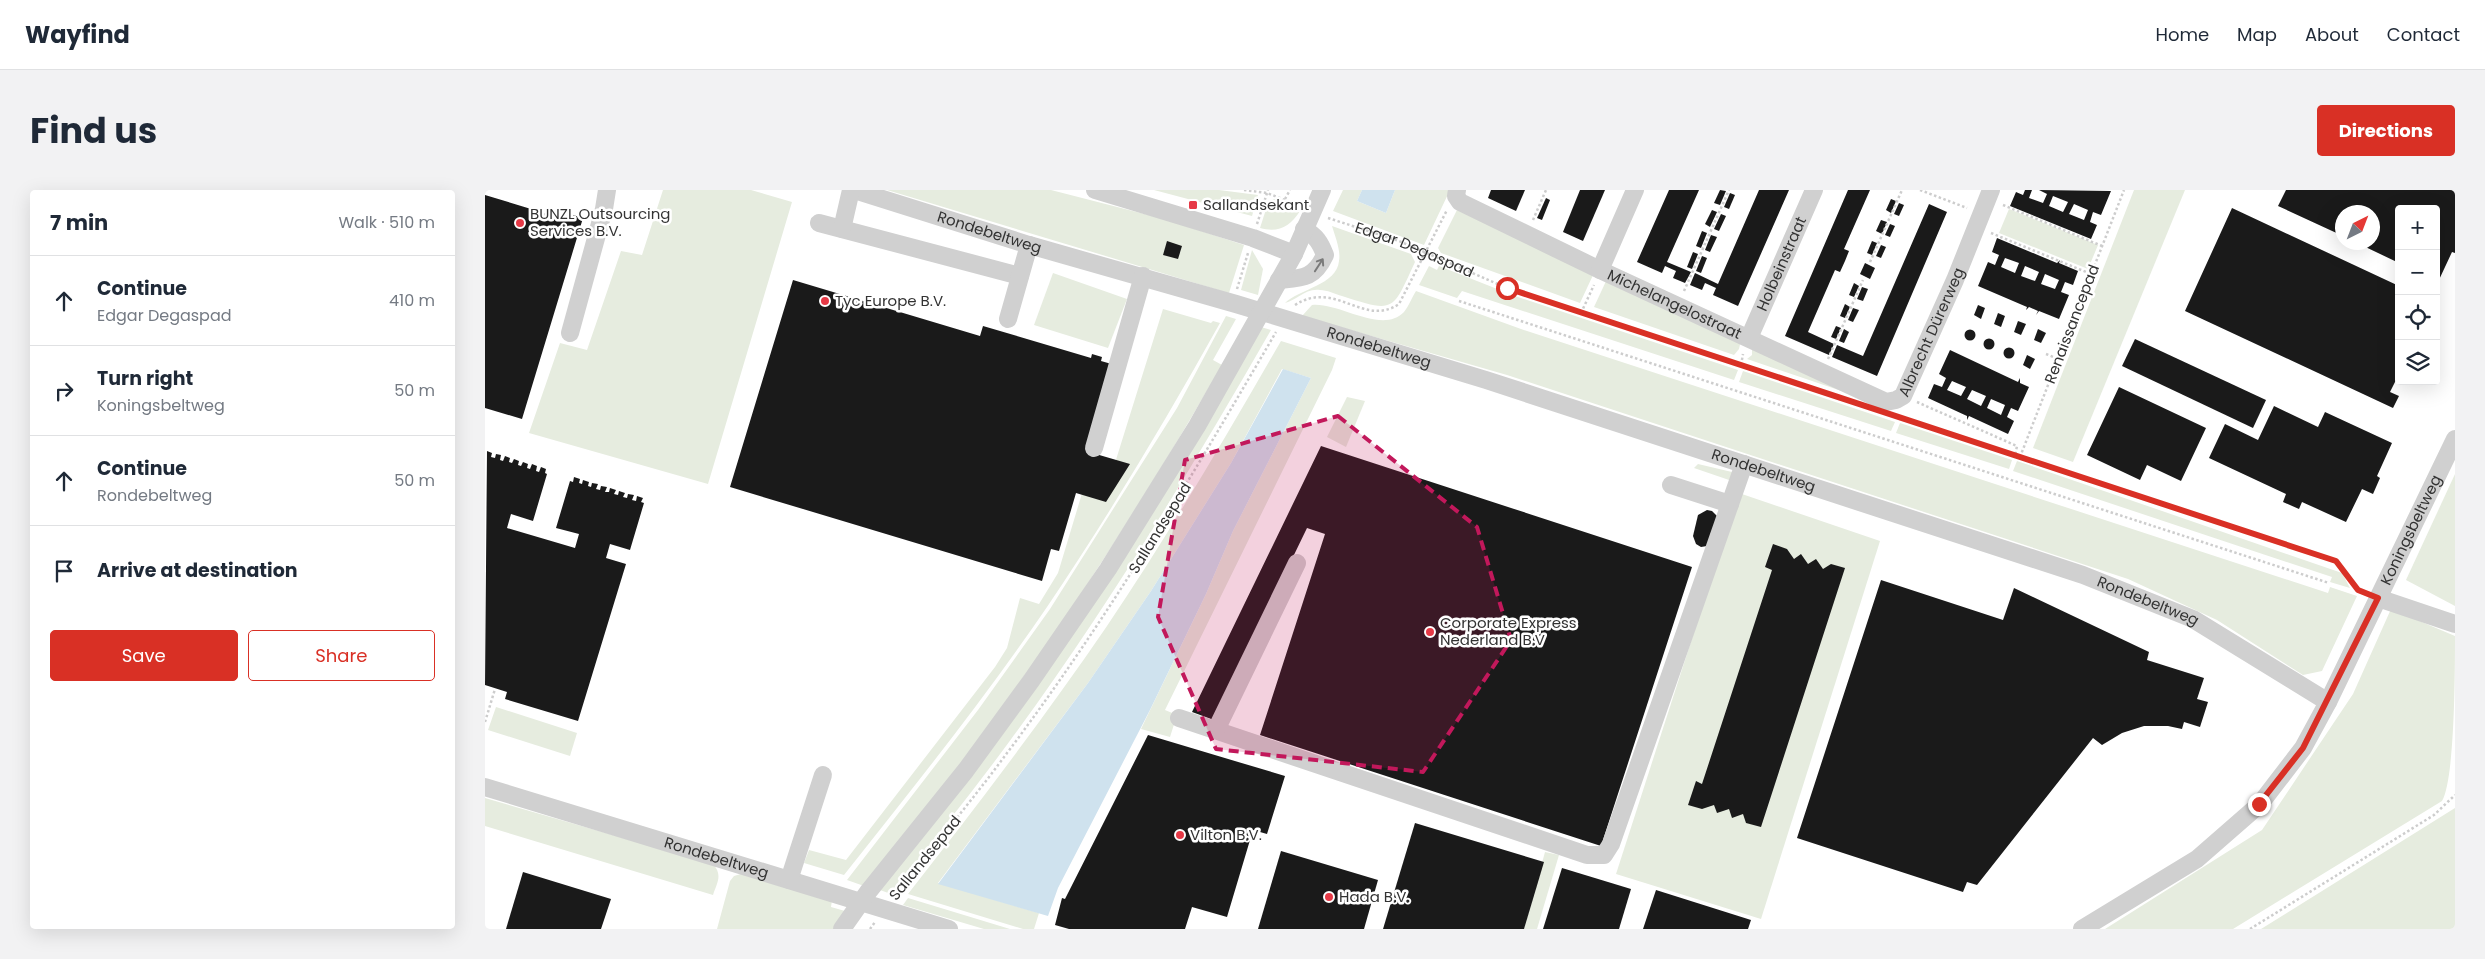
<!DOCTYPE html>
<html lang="en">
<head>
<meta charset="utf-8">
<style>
	:root { --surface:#fff; --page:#f2f2f3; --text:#1f2937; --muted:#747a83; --line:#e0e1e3; --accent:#d93025 }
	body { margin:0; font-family:Poppins,sans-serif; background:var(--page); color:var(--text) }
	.controls { position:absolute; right:15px; top:15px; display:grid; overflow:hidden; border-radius:5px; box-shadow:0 5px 20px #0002 }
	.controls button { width:45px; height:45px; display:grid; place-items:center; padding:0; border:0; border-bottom:1px solid var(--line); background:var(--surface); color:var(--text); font:25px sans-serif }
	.compass { position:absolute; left:1850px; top:15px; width:45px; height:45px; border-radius:50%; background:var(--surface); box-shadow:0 5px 20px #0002; rotate:42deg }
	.stop { position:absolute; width:15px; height:15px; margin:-11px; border:4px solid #d93025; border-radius:50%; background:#fff }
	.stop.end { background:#d93025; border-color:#fff; box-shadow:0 1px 5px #0008 }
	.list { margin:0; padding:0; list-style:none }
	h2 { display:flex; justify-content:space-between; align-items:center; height:65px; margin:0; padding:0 20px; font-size:21px }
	h2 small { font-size:16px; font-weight:400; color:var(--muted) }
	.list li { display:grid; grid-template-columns:32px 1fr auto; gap:15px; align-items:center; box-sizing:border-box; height:90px; padding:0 20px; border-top:1px solid var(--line) }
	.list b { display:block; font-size:19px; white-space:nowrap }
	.list p { margin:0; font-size:16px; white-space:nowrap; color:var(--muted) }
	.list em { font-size:16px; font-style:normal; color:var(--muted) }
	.actions { display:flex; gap:10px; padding:15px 20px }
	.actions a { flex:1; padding:11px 0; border:1px solid var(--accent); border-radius:5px; text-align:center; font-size:18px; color:var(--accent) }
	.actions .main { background:var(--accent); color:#fff }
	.icon { flex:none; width:28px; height:28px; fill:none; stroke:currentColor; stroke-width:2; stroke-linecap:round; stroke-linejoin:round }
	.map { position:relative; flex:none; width:1970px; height:739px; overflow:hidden; border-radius:5px }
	header { display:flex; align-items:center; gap:30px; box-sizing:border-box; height:70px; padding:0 25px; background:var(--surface); border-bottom:1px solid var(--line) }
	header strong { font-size:24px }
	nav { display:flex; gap:28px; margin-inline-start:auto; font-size:18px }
	.intro { display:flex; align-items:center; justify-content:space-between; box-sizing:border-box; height:120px; padding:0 30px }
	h1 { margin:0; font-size:35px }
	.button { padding:12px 22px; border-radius:5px; background:var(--accent); color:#fff; font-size:18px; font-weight:700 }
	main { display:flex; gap:30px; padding:0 30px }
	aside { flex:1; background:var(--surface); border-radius:5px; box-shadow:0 5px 20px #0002 }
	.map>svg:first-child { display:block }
</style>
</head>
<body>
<header>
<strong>Wayfind</strong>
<nav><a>Home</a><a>Map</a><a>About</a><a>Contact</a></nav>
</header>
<div class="intro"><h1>Find us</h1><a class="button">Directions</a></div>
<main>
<aside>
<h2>7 min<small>Walk · 510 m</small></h2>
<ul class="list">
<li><svg class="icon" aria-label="ahead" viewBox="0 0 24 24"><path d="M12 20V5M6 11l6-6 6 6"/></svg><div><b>Continue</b><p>Edgar Degaspad</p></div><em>410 m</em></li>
<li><svg class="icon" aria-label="right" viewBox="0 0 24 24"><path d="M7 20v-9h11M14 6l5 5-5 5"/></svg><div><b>Turn right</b><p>Koningsbeltweg</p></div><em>50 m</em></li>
<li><svg class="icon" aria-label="ahead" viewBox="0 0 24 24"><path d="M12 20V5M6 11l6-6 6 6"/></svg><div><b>Continue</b><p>Rondebeltweg</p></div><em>50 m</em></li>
<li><svg class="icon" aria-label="arrive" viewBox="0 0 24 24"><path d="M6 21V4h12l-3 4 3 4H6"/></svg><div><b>Arrive at destination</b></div></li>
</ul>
<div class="actions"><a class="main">Save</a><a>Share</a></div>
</aside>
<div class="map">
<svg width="1970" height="739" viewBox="0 0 1970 739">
	<rect width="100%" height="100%" fill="#fff"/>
	<!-- green -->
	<g fill="#e6ecdf">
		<path d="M178 0H266L307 12 223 294 44 243 75 153 102 160 136 61 157 65Z"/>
		<path d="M402 0H566L679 29 759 55 744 103 740 102Z"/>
		<path d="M669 0H734L773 5 767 26Z"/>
		<path d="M858 0H877L872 11 901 23 910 0H965L939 55 848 21Z"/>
		<path d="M1649 0H1700L1588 272 1548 258Z"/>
		<path d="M789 9 815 21C805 37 793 43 775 38L783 13Z"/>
		<path d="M1524 19 1613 55 1603 79 1514 43Z"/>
		<path d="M972 20 1109 83 1095 113 956 63 953 58Z"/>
		<path d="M847 36 926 64 930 72C907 122 910 123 857 106 850 104 842 100 835 100 820 98 811 111 800 113 814 99 852 95 854 71 856 61 850 46 847 36Z"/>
		<path d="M767 60 778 79 773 105 756 100Z"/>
		<path d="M944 76 952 80 954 76 1030 106 1253 180 1249 190 977 101 972 108 934 95Z"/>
		<path d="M568 83 642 109 623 158 549 135Z"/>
		<path d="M1122 89 1256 150 1254 159 1249 165 1109 117Z"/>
		<path d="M931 101 1036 139 1843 403 1845 397 1872 406 1837 481 1818 485 1732 430 1643 389 1022 185 817 126 827 115C854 112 897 145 919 122 924 116 927 107 931 101Z"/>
		<path d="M678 119 726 133 728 131 735 133C681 230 624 325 562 417 499 509 429 597 359 685L319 673 324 660 361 670 510 477 522 458 535 408 554 414 573 383 598 300 620 305Z"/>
		<path d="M741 126 751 129 728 170 737 175C675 282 610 387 538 488 488 560 433 628 379 696L362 690 493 520 565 419 692 218Z"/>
		<path d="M776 137 786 140C705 281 621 421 524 552 486 604 446 653 406 704L395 700 483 589Z"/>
		<path d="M796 151 851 168 847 180 680 520 692 525 685 547 656 539 721 404 748 341 826 188 797 179 746 273 666 401 603 493 453 693 554 723 549 739H538L423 704C492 616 559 528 622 436 684 344 740 248 796 151Z"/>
		<path d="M1267 155 1401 216 1262 169 1267 165Z"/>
		<path d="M1258 181 1410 232 1406 241 1254 192Z"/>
		<path d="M862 207 880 211 861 257 842 247Z"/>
		<path d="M1415 233 1527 270 1524 279 1411 243Z"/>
		<path d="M1532 271 1857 383 1865 398 1845 392 1847 387 1528 281Z"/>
		<path d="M1213 274 1247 282V291L1209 278Z"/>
		<path d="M1970 284V416L1921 390Z"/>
		<path d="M1254 303 1395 351 1276 729 1131 684Z"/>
		<path d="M1906 419 1970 446C1970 480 1970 589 1957 611L1748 739H1620L1777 640 1868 504Z"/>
		<path d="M11 517 92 543 85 566 3 540Z"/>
		<path d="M0 608 228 674C238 685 232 693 228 705L0 636Z"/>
		<path d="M1970 618V739H1776Z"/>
		<path d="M1060 662 1074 665 1052 739H1039Z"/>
		<path d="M259 683 347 710 346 717 360 721 348 739H232L245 691 249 686Z"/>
		<path d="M423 708 525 739H499L418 715Z"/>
	</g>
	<!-- water -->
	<g fill="#cfe2ee">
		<path d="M877 0H910L901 23 872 11Z"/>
		<path d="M798 179 826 188 748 341 721 404 665 520 573 698 563 726 453 694 603 493 666 401 746 273Z"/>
	</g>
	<!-- building -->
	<g fill="#1a1a1a" fill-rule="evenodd">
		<path d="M1006 0H1040L1031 21 1003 8Z"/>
		<path d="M1095 0H1120L1098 51 1078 42Z"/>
		<path d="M1184 0H1214L1182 72 1206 82 1200 93 1188 88 1191 81 1180 76 1177 83 1152 72Z"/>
		<path d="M1235 0 1241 1 1235 15 1229 13Z"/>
		<path d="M1274 0H1304L1253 116 1228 105 1231 98 1220 93 1217 100 1205 95 1210 83 1233 94Z"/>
		<path d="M1363 0H1385L1359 59 1364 61 1360 71 1355 82 1350 80 1323 142 1349 154 1344 165 1300 146Z"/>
		<path d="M1540 0H1547L1544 8 1558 13 1562 4 1554 0 1626 1 1616 25 1608 22 1605 32 1612 35 1606 49 1525 16 1531 2 1538 5ZM1568 6 1583 12 1578 22 1564 16ZM1589 14 1603 20 1599 30 1584 24Z"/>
		<path d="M1801 0H1970V63L1967 62 1953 92 1951 91V19H1914V73L1870 52H1888V22H1858V46L1793 16Z"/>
		<path d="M1245 3 1250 5 1244 19 1239 17Z"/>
		<path d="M0 5 69 26 71 20 98 28 37 229 0 218Z"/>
		<path d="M1061 8 1065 10 1057 30 1052 28Z"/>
		<path d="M1406 9 1411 11 1406 23 1401 20Z"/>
		<path d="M1414 13 1419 15 1414 26 1409 24Z"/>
		<path d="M1444 14 1462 22 1392 186 1347 167 1352 155 1378 166Z"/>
		<path d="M1747 18 1914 96V184L1905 202 1914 206 1908 218 1700 121Z"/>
		<path d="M1227 20 1232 22 1225 37 1220 34Z"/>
		<path d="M1236 24 1241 26 1234 41 1229 39Z"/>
		<path d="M1396 30 1402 32 1397 44 1391 41Z"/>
		<path d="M1405 34 1410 36 1405 47 1400 45Z"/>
		<path d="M1217 41 1222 43 1216 58 1211 56Z"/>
		<path d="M1226 45 1232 47 1225 62 1220 60Z"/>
		<path d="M1512 48 1572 73 1575 70 1574 73 1593 81 1588 95 1580 92 1576 102 1584 105 1574 129 1554 121 1551 125 1553 121 1544 117 1541 120 1542 117 1493 96 1503 72 1510 75 1514 65 1507 62ZM1520 68 1534 73 1530 83 1516 77ZM1540 76 1554 82 1550 91 1536 86ZM1560 84 1574 90 1570 99 1556 94Z"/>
		<path d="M682 51 697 56 693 69 678 65Z"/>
		<path d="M1387 51 1392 53 1387 65 1382 63Z"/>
		<path d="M1396 55 1401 57 1396 68 1391 66Z"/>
		<path d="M1208 62 1213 64 1207 79 1202 77Z"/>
		<path d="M1217 66 1222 68 1216 83 1211 81Z"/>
		<path d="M1380 73 1390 78 1385 89 1375 84Z"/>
		<path d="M308 90 495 146 498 136 606 168 607 164 617 167 616 171 630 175 604 262 645 274 621 312 591 303 574 361 566 359 557 391 245 297Z"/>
		<path d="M1369 93 1374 96 1369 107 1364 105Z"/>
		<path d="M1377 97 1383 99 1378 111 1372 109Z"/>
		<path d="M1360 114 1365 117 1360 128 1355 126Z"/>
		<path d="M1493 115 1500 118 1496 129 1489 125Z"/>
		<path d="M1368 118 1374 120 1368 132 1363 130Z"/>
		<path d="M1513 123 1520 126 1516 137 1509 134Z"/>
		<path d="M1533 131 1541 134 1536 145 1529 142Z"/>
		<path d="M1351 136 1356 138 1351 149 1346 147Z"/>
		<path d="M1359 139 1364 142 1359 153 1354 151Z"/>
		<path d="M1553 139 1561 143 1556 153 1549 150Z"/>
		<circle cx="1485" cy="145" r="5.5"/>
		<circle cx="1504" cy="154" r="5.5"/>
		<path d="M1650 149 1781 210 1768 238 1637 176Z"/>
		<circle cx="1524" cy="163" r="5.5"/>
		<path d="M1465 160 1533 192 1535 188V193L1544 197 1533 221 1526 218 1522 227 1529 231 1523 244 1484 226 1482 230V226L1443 208 1449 194 1457 197 1461 188 1454 184ZM1467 191 1481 197 1476 206 1462 200ZM1487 200 1501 206 1496 216 1482 209ZM1506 209 1520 215 1516 225 1502 218Z"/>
		<path d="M1542 165 1550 169 1545 179 1538 175Z"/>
		<path d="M1634 197 1721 238 1696 291 1662 275 1655 290 1602 265Z"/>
		<path d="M1789 216 1833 237 1840 222 1907 253 1892 286 1895 288 1888 304 1877 299 1861 332 1817 312 1814 319 1798 312 1801 304 1724 268 1740 234 1773 250Z"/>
		<path d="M836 256 1207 377 1116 656 775 545 840 344 822 338 729 530 707 522Z"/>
		<path d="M2 261 7 263 6 267 10 268 11 264 16 265 15 270 18 271 20 266 25 268 24 272 27 273 29 269 34 271 33 275 36 276 38 272 43 274 42 278 45 279 47 274 52 276 51 281 54 282 56 277 61 279 60 283 62 284 48 331 26 324 22 338 90 358 94 344 71 338 85 291 88 292 89 287 95 289 94 293 97 294 98 290 104 292 103 296 106 297 107 293 113 294 111 299 115 300 116 296 122 297 120 302H124L125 298 131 300 129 304 133 305 134 301 140 303 138 307 142 308 143 304 149 305 147 310 151 311 152 306 158 308 156 312 159 313 145 360 125 354 121 368 141 374 93 531 20 509 22 502 0 495Z"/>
		<path d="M1222 320 1227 321 1233 327 1222 356 1216 357 1211 354 1208 346 1213 325Z"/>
		<path d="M1288 354 1302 359 1309 369 1316 364 1323 374 1331 369 1338 379 1346 374 1360 378 1276 637 1261 633 1258 624 1247 628 1244 619 1232 623 1229 615 1217 619 1203 615 1211 591 1217 594 1287 380 1280 377Z"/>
		<path d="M1396 390 1518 430 1529 398 1664 462 1662 470 1719 488 1712 509 1723 512 1715 537 1699 532 1697 539 1683 536H1659L1637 543 1617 555 1608 548 1492 695 1482 692 1478 702 1312 648Z"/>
		<path d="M663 545 800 586 782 644 768 640 742 727 707 717 700 739H584L570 735 577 708 580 709Z"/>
		<path d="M930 633 1059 672 1039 739H898Z"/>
		<path d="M796 661 893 690 879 739H773Z"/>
		<path d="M1077 678 1146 699 1134 739H1058Z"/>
		<path d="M38 682 126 709 116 739H21Z"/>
		<path d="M1171 700 1266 730 1263 739H1158Z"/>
	</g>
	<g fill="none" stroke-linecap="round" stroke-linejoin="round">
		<!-- path -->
		<g stroke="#cdcdcd" stroke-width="2.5" stroke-dasharray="2.5 2.5" stroke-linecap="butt">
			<path d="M759 0 782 3 813 15"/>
			<path d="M1435 0 1482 18"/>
			<path d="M800 9 805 0"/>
			<path d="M1518 15 1617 56"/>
			<path id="s1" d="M843 28 914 51 1022 98 1337 202"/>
			<path d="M1048 30 1061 0"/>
			<path d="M772 34 783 0"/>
			<path d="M1506 43 1606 84"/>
			<path d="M1385 72 1417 0"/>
			<path d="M752 99 763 63"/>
			<path d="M1199 101 1244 0"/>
			<path d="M974 111 1844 393"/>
			<path d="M810 115C850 89 879 138 914 114L962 20"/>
			<path d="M1096 123 1109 95"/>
			<path d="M1561 164 1573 169"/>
			<path d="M1343 169 1378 90"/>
			<path d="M1256 175 1258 164"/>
			<path d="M1432 212 1532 256 1530 266"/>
			<path d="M1414 226 1851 371 1871 398 1877 402"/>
			<path d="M1535 267 1639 0"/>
			<path d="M0 532 10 499"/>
			<path d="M409 705C447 658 486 612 522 563 623 429 707 286 791 142"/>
			<path d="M385 739 390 732"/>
			<path d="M1765 739 1949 625 1970 605"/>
		</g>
		<!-- minor -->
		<g stroke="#d0d0d0" stroke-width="18">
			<path id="s2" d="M369 0 544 55 751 114 1001 190 1598 385 1708 429 1843 512 1818 558 1775 614 1712 669 1597 739"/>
			<path d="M610 0 768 48 809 64"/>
			<path id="s3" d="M972 0 971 6 975 12 1115 80 1401 212 1411 210 1418 206 1470 90 1506 0"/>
			<path d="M334 33 535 86"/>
			<path d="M357 39 366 0"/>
			<path d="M1115 80 1150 0"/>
			<path d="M794 90C817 88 829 89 840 65 835 52 831 46 819 39"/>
			<path d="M523 129 544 55"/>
			<path d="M85 143 119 19 122 0"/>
			<path id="s4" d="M1264 148 1329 0"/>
			<path d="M609 258 658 86"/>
			<path d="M1186 295 1245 314"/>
			<path d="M1893 408 1970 434"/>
			<path id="s5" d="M1843 512 1970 249"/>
			<path d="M694 528 1102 665H1119L1126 654 1259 274"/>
			<path d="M731 540 812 373"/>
			<path id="s6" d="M0 597 464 739"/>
			<path d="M304 690 338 585"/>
			<path d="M357 739 383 702 481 580 546 491 623 379 712 236 809 64 837 0"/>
		</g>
	</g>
	<!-- one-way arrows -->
	<defs><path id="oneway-shaft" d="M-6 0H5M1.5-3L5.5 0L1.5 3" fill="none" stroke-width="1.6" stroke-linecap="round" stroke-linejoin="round" transform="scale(1.25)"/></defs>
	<use stroke="#7a7a7a" href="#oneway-shaft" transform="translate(834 75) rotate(-57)"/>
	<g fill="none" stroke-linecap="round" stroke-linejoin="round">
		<!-- route -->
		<path stroke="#d93025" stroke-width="6" d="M1022 98 1851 371 1873 400 1893 408 1818 558 1774 614"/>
	</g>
	<!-- marked area -->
	<path fill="#c2185b" fill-opacity="0.2" stroke="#c2185b" stroke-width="4" stroke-dasharray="10 6" stroke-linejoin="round" d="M853 226 992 337 1026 450 938 582 731 559 673 427 700 270Z"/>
	<!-- markers -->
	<g fill="#e63946" stroke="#fff" stroke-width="2">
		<rect x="703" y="10" width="10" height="10" rx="2.5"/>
		<circle cx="35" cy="33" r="5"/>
		<circle cx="340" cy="111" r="5"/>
		<circle cx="945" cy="442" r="5"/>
		<circle cx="695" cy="645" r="5"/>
		<circle cx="844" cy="707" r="5"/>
	</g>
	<g text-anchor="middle" stroke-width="5" stroke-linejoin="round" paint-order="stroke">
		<!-- poi labels -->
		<g font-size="15" fill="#333" stroke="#fff" text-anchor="start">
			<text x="718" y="20">Sallandsekant</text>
			<text x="45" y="29">BUNZL Outsourcing<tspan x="45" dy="17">Services B.V.</tspan></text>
			<text x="350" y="116">Tyc Europe B.V.</text>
			<text x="955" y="438">Corporate Express<tspan x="955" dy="17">Nederland B.V</tspan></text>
			<text x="705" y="650">Vilton B.V.</text>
			<text x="854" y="712">Hada B.V.</text>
		</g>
		<!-- street labels -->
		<g font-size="15" fill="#333" stroke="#fff">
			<text dy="5" stroke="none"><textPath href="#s2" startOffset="142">Rondebeltweg</textPath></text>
			<text dy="5" stroke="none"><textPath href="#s1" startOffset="92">Edgar Degaspad</textPath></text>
			<text dy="5" stroke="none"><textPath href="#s4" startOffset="81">Holbeinstraat</textPath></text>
			<text dy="5" stroke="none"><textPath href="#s3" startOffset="251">Michelangelostraat</textPath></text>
			<text transform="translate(1587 134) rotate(-69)" y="5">Renaissancepad</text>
			<text dy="5" stroke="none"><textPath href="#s3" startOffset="572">Albrecht Dürerweg</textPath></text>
			<text dy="5" stroke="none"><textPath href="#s2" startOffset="548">Rondebeltweg</textPath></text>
			<text dy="5" stroke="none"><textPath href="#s2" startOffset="952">Rondebeltweg</textPath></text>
			<text transform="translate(675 338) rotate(-58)" y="5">Sallandsepad</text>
			<text dy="5" stroke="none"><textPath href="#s5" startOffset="191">Koningsbeltweg</textPath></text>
			<text dy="5" stroke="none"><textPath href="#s2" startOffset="1358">Rondebeltweg</textPath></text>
			<text dy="5" stroke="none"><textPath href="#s6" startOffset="242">Rondebeltweg</textPath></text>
			<text transform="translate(440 668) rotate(-51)" y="5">Sallandsepad</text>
		</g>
	</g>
</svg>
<div class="controls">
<button>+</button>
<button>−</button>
<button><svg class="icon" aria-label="locate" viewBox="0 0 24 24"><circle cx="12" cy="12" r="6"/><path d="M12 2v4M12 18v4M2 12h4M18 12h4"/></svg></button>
<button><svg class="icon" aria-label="layers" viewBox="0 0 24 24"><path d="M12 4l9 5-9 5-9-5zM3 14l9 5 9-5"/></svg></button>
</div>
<svg class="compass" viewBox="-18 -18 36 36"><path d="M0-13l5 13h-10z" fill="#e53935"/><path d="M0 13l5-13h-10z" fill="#747a83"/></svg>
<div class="stop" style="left:1022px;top:98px"></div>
<div class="stop end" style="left:1774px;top:614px"></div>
</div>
</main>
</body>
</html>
